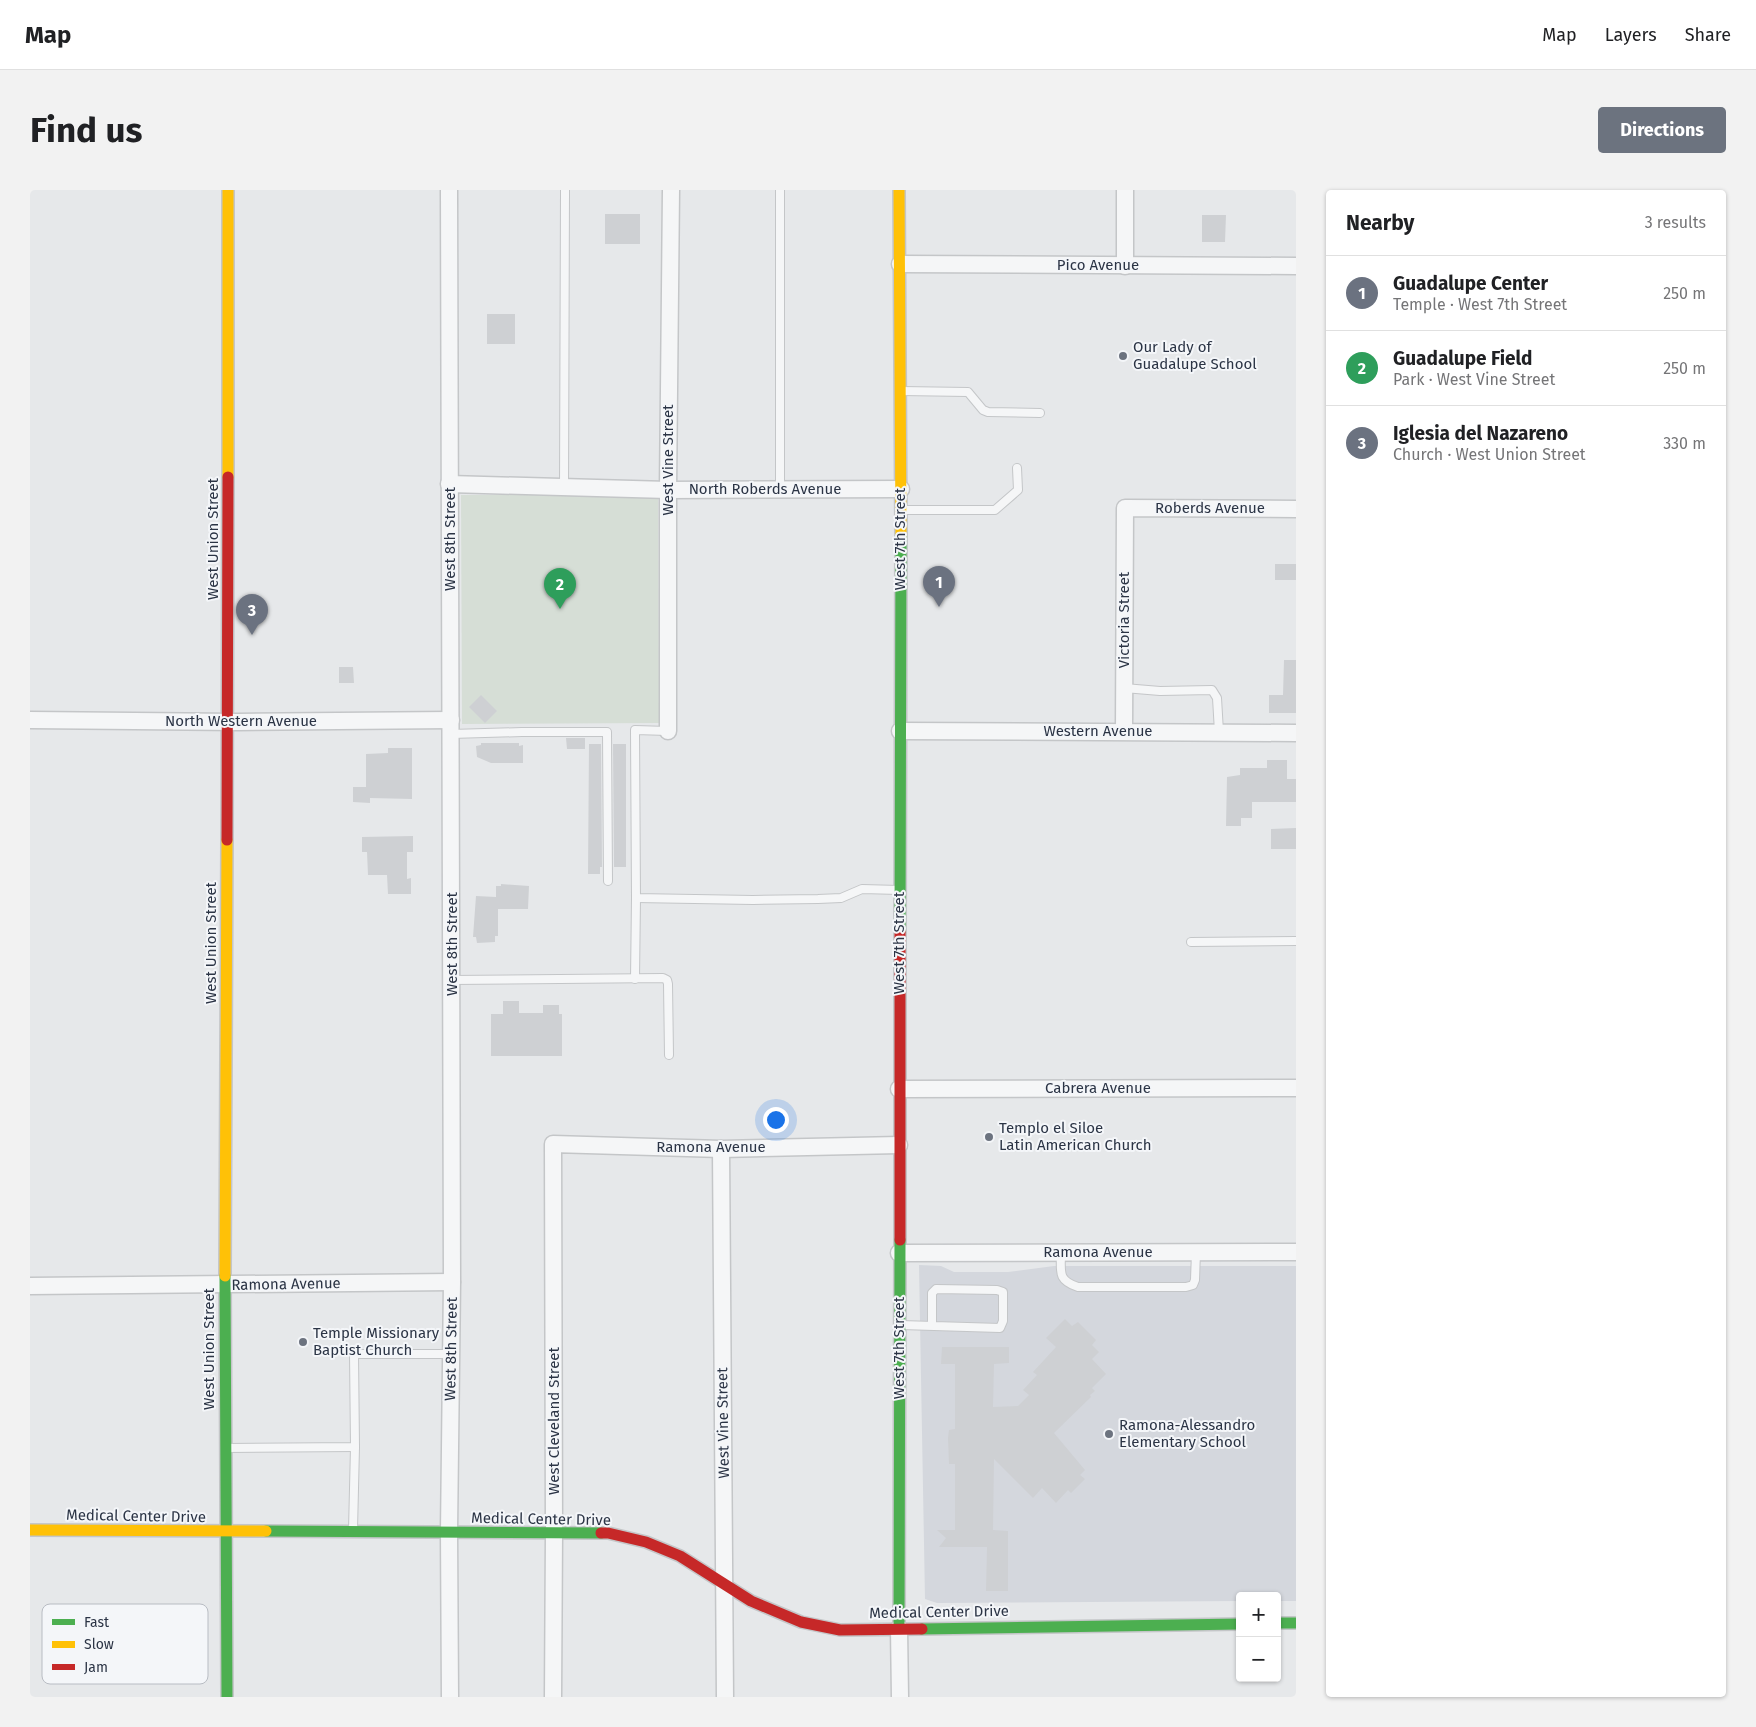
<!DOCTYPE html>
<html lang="en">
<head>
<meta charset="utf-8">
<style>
	:root { --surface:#fff; --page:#f2f2f2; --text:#202124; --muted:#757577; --line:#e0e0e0; --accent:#6c737f }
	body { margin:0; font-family:"Fira Sans",sans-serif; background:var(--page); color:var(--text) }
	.controls { position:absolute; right:15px; bottom:15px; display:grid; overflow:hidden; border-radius:5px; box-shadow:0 1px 4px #0004 }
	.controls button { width:45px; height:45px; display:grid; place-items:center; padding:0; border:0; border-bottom:1px solid var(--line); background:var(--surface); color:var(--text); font:25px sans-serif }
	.you { position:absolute; left:745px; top:929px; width:18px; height:18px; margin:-12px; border:4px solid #fff; border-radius:50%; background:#1a73e8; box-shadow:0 0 0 8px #1a73e833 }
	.badge { display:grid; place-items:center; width:32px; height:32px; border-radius:50%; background:var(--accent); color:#fff; font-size:16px; font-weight:700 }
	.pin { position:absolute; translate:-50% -41px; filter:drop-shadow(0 1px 2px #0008) }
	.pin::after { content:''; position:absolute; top:26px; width:18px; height:15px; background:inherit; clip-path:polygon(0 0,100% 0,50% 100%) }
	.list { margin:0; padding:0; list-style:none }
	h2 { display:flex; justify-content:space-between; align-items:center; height:65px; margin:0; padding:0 20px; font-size:21px }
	h2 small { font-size:16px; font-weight:400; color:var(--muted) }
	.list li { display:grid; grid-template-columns:32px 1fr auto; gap:15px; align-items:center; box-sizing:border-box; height:75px; padding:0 20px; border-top:1px solid var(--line) }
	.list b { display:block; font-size:19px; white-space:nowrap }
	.list p { margin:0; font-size:16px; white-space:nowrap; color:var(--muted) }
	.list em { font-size:16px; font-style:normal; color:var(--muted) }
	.map { position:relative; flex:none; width:1266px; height:1507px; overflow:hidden; border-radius:5px }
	header { display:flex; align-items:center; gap:30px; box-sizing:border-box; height:70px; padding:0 25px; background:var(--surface); border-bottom:1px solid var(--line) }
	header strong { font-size:24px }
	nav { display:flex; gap:28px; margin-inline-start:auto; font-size:18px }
	.intro { display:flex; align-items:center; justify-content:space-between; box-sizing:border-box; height:120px; padding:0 30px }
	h1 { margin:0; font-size:35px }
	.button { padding:12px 22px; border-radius:5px; background:var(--accent); color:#fff; font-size:18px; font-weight:700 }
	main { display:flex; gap:30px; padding:0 30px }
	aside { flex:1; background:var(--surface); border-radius:5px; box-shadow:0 1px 4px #0004 }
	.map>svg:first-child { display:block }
</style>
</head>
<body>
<header>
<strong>Map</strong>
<nav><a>Map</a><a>Layers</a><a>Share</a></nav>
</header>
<div class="intro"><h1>Find us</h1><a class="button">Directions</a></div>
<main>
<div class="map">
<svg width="1266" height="1507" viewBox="0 0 1266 1507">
	<rect width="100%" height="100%" fill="#e6e8ea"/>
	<!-- built -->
	<path fill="#d4d7dd" d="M889 1075 911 1076 924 1082H978L1024 1076H1266V1411H1247V1406H1210V1411L907 1413 895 1409Z"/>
	<!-- green -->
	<path fill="#d6ded6" d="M431 305H628L629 533 432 534Z"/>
	<!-- building -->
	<g fill="#ced0d3">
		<rect x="575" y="24" width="35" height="30"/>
		<path d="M1172 25H1196L1195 52H1172Z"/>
		<rect x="457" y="124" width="28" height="30"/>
		<rect x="1245" y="374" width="21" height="16"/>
		<path d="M1254 470H1266V523H1239V505H1253Z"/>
		<path d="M309 477H323L324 493H309Z"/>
		<path d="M451 505 467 521 455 533 439 517Z"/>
		<path d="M536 548H555V559H537Z"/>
		<path d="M451 553H489V556L493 555V573H461L447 567 446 556 451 555Z"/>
		<path d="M559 554H571L572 677H570V684H558Z"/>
		<path d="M583 554H596V677H584Z"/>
		<path d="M358 558H382V609L340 608V613L323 612V597H336V564L358 563Z"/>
		<path d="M1237 570H1257V589H1266V612H1222V628H1211V636H1196L1197 587 1210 585V578H1237Z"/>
		<path d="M1266 638V659H1241V639Z"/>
		<path d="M383 646V662H377V689L381 688V704H358L357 685H338L337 662H332V647Z"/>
		<path d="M471 694 499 696 498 719H468V746H465V752L447 753 446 747H443L446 706 466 707V696H471Z"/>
		<path d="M473 811H489V823H513V815H529V824H532V866H461V824H473Z"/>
		<path d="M1035 1129 1042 1136 1048 1132 1066 1150 1062 1155 1069 1162 1062 1169 1076 1184 1062 1198 1065 1201 1060 1205 1061 1207 1024 1243 1055 1280 1050 1285 1055 1289 1041 1303 1038 1300 1026 1313 1012 1298 1003 1308 964 1269 963 1340 978 1341V1401H956L957 1357H909L916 1348 907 1340H925V1274H919L918 1248 919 1240 925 1239V1174H911L912 1157H979V1173L964 1174 963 1217 988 1216 999 1205 993 1200 1007 1185 1003 1182 1026 1157 1016 1148Z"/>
	</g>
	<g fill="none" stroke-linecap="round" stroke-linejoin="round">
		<defs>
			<g id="lane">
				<path d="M750 0V299"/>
				<path d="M871 201 938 202 953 220 958 222 1010 223"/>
				<path d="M534 297 535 0"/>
				<path d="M873 320H965L988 300 987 278"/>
				<path d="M1094 498 1130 501 1182 500 1187 508 1189 542"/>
				<path d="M638 541 605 540 606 708 723 710 788 709 811 708 832 699 869 700"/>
				<path d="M421 544 492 542H577L578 691"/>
				<path d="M1161 752 1266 751"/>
				<path d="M605 789 606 708"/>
				<path d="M422 790 633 788 637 790 638 794 639 865"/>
				<path d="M1031 1062C1031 1082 1027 1090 1048 1097H1156L1163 1095 1165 1090 1166 1062"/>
				<path d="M871 1135 970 1138 973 1131V1102L967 1100 906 1099 902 1103V1136"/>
				<path d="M196 1258 325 1257 324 1164H421"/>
				<path d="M323 1340 325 1257"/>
			</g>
			<g id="street">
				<path d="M419 0 422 1092 419 1342 420 1507"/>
				<path d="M870 74 1266 76"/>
				<path d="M1095 76V0"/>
				<path d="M419 294 638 300 871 299"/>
				<path d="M0 530 208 532 421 530"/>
				<path d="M638 541V300L641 0"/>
				<path d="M870 541 1266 543"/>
				<path d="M1094 541 1095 318 1266 319"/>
				<path d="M869 899 1266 898"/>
				<path d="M691 959 695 1507"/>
				<path d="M869 1063 1266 1062"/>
				<path d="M0 1096 422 1092"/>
				<path d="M869 1438 870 1507"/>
				<path d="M523 1507 524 1343 523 954 691 959 869 955"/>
			</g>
			<g id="fast">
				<path d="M870 741 871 345"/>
				<path d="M195 1086 197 1507"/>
				<path d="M236 1341 571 1343"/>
				<path d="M1247 1433H1266"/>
				<path d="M869 1438 870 1050"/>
				<path d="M892 1439 1210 1434"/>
			</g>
			<g id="slow">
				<path d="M198 0V287"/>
				<path d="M869 0 871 345"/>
				<path d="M195 1086 197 650"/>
				<path d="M0 1340 236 1341"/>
			</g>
			<g id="jam">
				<path d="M197 650 198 287"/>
				<path d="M870 1050V741"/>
				<path d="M571 1343H578L616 1352 650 1366 721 1411 771 1432 810 1440 892 1439"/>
			</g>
		</defs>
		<!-- lane casing -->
		<use href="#lane" stroke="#c4c6c8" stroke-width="10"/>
		<!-- street casing -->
		<use href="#street" stroke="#c4c6c8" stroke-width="19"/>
		<!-- fast casing -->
		<use href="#fast" stroke="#c4c6c8" stroke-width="14"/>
		<!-- slow casing -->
		<use href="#slow" stroke="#c4c6c8" stroke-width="14"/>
		<!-- jam casing -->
		<use href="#jam" stroke="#c4c6c8" stroke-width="14"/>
		<!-- lane -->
		<use href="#lane" stroke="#f5f6f7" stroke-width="8"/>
		<!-- street -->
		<use href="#street" stroke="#f5f6f7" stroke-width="16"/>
		<!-- fast -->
		<use href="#fast" stroke="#4caf50" stroke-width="11"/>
		<!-- slow -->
		<use href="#slow" stroke="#ffc107" stroke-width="11"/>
		<!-- jam -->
		<use href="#jam" stroke="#c62828" stroke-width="11"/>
	</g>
	<!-- markers -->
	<g fill="#6c737f" stroke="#f4f6f9" stroke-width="2">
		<circle cx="1093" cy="166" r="5"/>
		<circle cx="959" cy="947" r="5"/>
		<circle cx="273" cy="1152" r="5"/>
		<circle cx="1079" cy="1244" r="5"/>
	</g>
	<g text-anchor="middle" stroke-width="4" stroke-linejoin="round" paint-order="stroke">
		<!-- street labels -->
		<g font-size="15" fill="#2b3445" stroke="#f4f6f9">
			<text x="1068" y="80">Pico Avenue</text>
			<text transform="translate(638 270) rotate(-90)" y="5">West Vine Street</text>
			<text x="735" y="304">North Roberds Avenue</text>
			<text x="1180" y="323">Roberds Avenue</text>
			<text transform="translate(183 349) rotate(-90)" y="5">West Union Street</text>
			<text transform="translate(420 349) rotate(-90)" y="5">West 8th Street</text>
			<text transform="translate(870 349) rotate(-90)" y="5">West 7th Street</text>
			<text transform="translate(1094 430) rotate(-90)" y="5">Victoria Street</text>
			<text x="211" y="536">North Western Avenue</text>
			<text x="1068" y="546">Western Avenue</text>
			<text transform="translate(181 753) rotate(-90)" y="5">West Union Street</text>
			<text transform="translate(869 753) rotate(-90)" y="5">West 7th Street</text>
			<text transform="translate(422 754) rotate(-90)" y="5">West 8th Street</text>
			<text x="1068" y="903">Cabrera Avenue</text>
			<text x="681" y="962">Ramona Avenue</text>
			<text x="1068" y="1067">Ramona Avenue</text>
			<text transform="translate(256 1094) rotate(-1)" y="5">Ramona Avenue</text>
			<text transform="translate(869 1158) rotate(-90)" y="5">West 7th Street</text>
			<text transform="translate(179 1159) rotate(-90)" y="5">West Union Street</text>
			<text transform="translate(421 1159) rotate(-89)" y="5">West 8th Street</text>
			<text transform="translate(524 1231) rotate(-90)" y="5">West Cleveland Street</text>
			<text transform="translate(693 1233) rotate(-91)" y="5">West Vine Street</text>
			<text transform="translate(106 1326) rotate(1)" y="5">Medical Center Drive</text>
			<text transform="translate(511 1329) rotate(1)" y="5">Medical Center Drive</text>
			<text transform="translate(909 1422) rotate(-1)" y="5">Medical Center Drive</text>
		</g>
		<!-- poi labels -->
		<g font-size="15" fill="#2b3445" stroke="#f4f6f9" text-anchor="start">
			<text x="1103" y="162">Our Lady of<tspan x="1103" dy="17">Guadalupe School</tspan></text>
			<text x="969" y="943">Templo el Siloe<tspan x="969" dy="17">Latin American Church</tspan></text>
			<text x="283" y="1148">Temple Missionary<tspan x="283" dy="17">Baptist Church</tspan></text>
			<text x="1089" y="1240">Ramona-Alessandro<tspan x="1089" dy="17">Elementary School</tspan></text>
		</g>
	</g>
	<!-- legend -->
	<rect x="12" y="1414" width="166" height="80" rx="8" fill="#f4f6f9" stroke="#b8bcc3" stroke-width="1"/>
	<rect x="22" y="1429" width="23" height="6" fill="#4caf50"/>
	<rect x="22" y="1451" width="23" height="7" fill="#ffc107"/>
	<rect x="22" y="1474" width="23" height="6" fill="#c62828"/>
	<g font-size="14" fill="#2b3445">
		<text x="54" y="1437">Fast</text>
		<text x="54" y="1459">Slow</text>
		<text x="54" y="1482">Jam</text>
	</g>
</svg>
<div class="controls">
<button>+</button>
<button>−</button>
</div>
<div class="you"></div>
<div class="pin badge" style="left:909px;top:417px;background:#6b7280">1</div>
<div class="pin badge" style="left:530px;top:419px;background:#2e9e5b">2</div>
<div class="pin badge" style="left:222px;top:445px;background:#6b7280">3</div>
</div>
<aside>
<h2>Nearby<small>3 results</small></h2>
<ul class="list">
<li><span class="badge" style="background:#6b7280">1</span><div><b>Guadalupe Center</b><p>Temple · West 7th Street</p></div><em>250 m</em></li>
<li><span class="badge" style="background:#2e9e5b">2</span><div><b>Guadalupe Field</b><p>Park · West Vine Street</p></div><em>250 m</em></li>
<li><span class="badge" style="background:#6b7280">3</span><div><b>Iglesia del Nazareno</b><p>Church · West Union Street</p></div><em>330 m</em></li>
</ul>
</aside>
</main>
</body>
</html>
